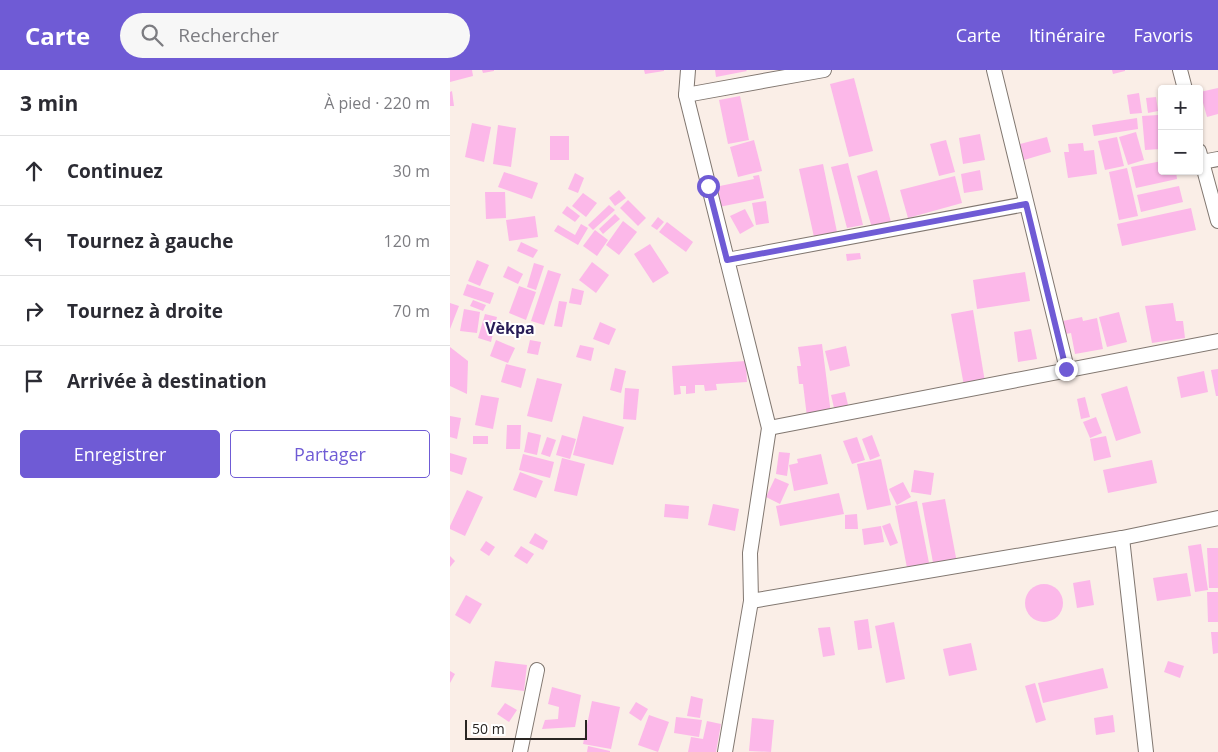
<!DOCTYPE html>
<html lang="fr">
<head>
<meta charset="utf-8">
<style>
	:root { --surface:#fff; --page:#f7f7f7; --text:#2b2b33; --muted:#7c7c81; --line:#e1e1e2; --accent:#6f5bd5 }
	body { margin:0; font-family:"Open Sans",sans-serif; background:var(--page); color:var(--text) }
	.controls { position:absolute; right:15px; top:15px; display:grid; overflow:hidden; border-radius:5px; box-shadow:0 1px 4px #0004 }
	.controls button { width:45px; height:45px; display:grid; place-items:center; padding:0; border:0; border-bottom:1px solid var(--line); background:var(--surface); color:var(--text); font:25px sans-serif }
	.scale { position:absolute; left:15px; bottom:12px; width:122px; box-sizing:border-box; padding-left:5px; border:2px solid #292522; border-top:0; font-size:14px; line-height:18px; white-space:nowrap; color:#292522; -webkit-text-stroke:4px #fff; paint-order:stroke }
	.stop { position:absolute; width:15px; height:15px; margin:-11px; border:4px solid #6f5bd5; border-radius:50%; background:#fff }
	.stop.end { background:#6f5bd5; border-color:#fff; box-shadow:0 1px 5px #0008 }
	.list { margin:0; padding:0; list-style:none }
	h2 { display:flex; justify-content:space-between; align-items:center; height:65px; margin:0; padding:0 20px; font-size:21px }
	h2 small { font-size:16px; font-weight:400; color:var(--muted) }
	.list li { display:grid; grid-template-columns:32px 1fr auto; gap:15px; align-items:center; box-sizing:border-box; height:70px; padding:0 20px; border-top:1px solid var(--line) }
	.list b { display:block; font-size:19px; white-space:nowrap }
	.list em { font-size:16px; font-style:normal; color:var(--muted) }
	.actions { display:flex; gap:10px; padding:15px 20px }
	.actions a { flex:1; padding:11px 0; border:1px solid var(--accent); border-radius:5px; text-align:center; font-size:18px; color:var(--accent) }
	.actions .main { background:var(--accent); color:#fff }
	.icon { flex:none; width:28px; height:28px; fill:none; stroke:currentColor; stroke-width:2; stroke-linecap:round; stroke-linejoin:round }
	.map { position:relative; flex:none; width:768px; height:682px; overflow:hidden }
	header { display:flex; align-items:center; gap:30px; box-sizing:border-box; height:70px; padding:0 25px; background:var(--accent); color:#fff }
	header strong { font-size:24px }
	nav { display:flex; gap:28px; margin-inline-start:auto; font-size:18px }
	.search { width:350px; height:45px; background:var(--page); display:flex; align-items:center; gap:12px; box-sizing:border-box; padding:0 18px; border-radius:28px; color:var(--muted); font-size:19px }
	main { display:flex }
	aside { flex:1; background:var(--surface) }
	.map>svg:first-child { display:block }
</style>
</head>
<body>
<header>
<strong>Carte</strong>
<div class="search"><svg class="icon" aria-label="search" viewBox="0 0 24 24"><circle cx="10" cy="10" r="6"/><path d="M15 15l6 6"/></svg>Rechercher</div>
<nav><a>Carte</a><a>Itinéraire</a><a>Favoris</a></nav>
</header>
<main>
<aside>
<h2>3 min<small>À pied · 220 m</small></h2>
<ul class="list">
<li><svg class="icon" aria-label="ahead" viewBox="0 0 24 24"><path d="M12 20V5M6 11l6-6 6 6"/></svg><div><b>Continuez</b></div><em>30 m</em></li>
<li><svg class="icon" aria-label="left" viewBox="0 0 24 24"><path d="M17 20v-9H6M10 6l-5 5 5 5"/></svg><div><b>Tournez à gauche</b></div><em>120 m</em></li>
<li><svg class="icon" aria-label="right" viewBox="0 0 24 24"><path d="M7 20v-9h11M14 6l5 5-5 5"/></svg><div><b>Tournez à droite</b></div><em>70 m</em></li>
<li><svg class="icon" aria-label="arrive" viewBox="0 0 24 24"><path d="M6 21V4h12l-3 4 3 4H6"/></svg><div><b>Arrivée à destination</b></div></li>
</ul>
<div class="actions"><a class="main">Enregistrer</a><a>Partager</a></div>
</aside>
<div class="map">
<svg width="768" height="682" viewBox="0 0 768 682">
	<rect width="100%" height="100%" fill="#faeee7"/>
	<!-- building -->
	<g fill="#fcb8e9">
		<path d="M0 0H22L23 6 0 12Z"/>
		<path d="M32 0H44V1L33 3Z"/>
		<path d="M194 0H214V1L195 4Z"/>
		<path d="M265 0H296L297 1 266 7Z"/>
		<path d="M662 0H675V1L663 4Z"/>
		<path d="M404 8 423 81 399 87 380 14Z"/>
		<path d="M768 18V44L757 47 750 22Z"/>
		<path d="M2 21 4 36H0V22Z"/>
		<path d="M689 23 692 43 680 44 677 25Z"/>
		<path d="M290 26 299 70 278 74 269 30Z"/>
		<path d="M706 27 708 41 698 43 696 28Z"/>
		<path d="M708 45 711 79 695 80 692 46Z"/>
		<path d="M687 48 688 59 644 66 642 55Z"/>
		<path d="M22 53 41 57 34 92 15 87Z"/>
		<path d="M48 55 66 58 61 97 43 94Z"/>
		<path d="M686 62 694 90 678 95 669 67Z"/>
		<path d="M530 64 535 90 513 94 509 68Z"/>
		<rect x="100" y="66" width="19" height="24"/>
		<path d="M597 67 601 82 574 90 570 74Z"/>
		<path d="M667 67 674 96 655 100 648 71Z"/>
		<path d="M304 70 312 101 288 107 280 77Z"/>
		<path d="M496 70 505 102 489 106 480 74Z"/>
		<path d="M633 73 634 81 644 80 647 104 618 108 614 82H619L618 74Z"/>
		<path d="M712 91V101H726L727 109 686 118 681 97Z"/>
		<path d="M398 93 413 155 397 158 381 97Z"/>
		<path d="M373 94 387 162 364 167 349 99Z"/>
		<path d="M677 98 688 146 669 150 659 102Z"/>
		<path d="M427 100 441 152 422 158 407 106Z"/>
		<path d="M530 100 533 120 514 123 511 104Z"/>
		<path d="M54 102 88 113 82 129 48 117Z"/>
		<path d="M125 103 134 108 128 123 118 119Z"/>
		<path d="M309 105 314 128 264 138 260 118 304 109 303 106Z"/>
		<path d="M505 106 512 133 458 148 450 120Z"/>
		<path d="M729 116 733 132 691 142 687 125Z"/>
		<path d="M169 120 176 128 165 136 159 128Z"/>
		<path d="M35 122H55L56 148 36 149Z"/>
		<path d="M133 123 147 133 136 147 122 136Z"/>
		<path d="M178 130 196 148 188 156 170 138Z"/>
		<path d="M316 131 319 153 306 155 302 133Z"/>
		<path d="M159 135 165 140 143 160 138 155Z"/>
		<path d="M117 136 130 146 125 152 112 143Z"/>
		<path d="M741 138 746 160 672 176 667 154Z"/>
		<path d="M295 139 304 156 290 164 280 146Z"/>
		<path d="M165 144 170 149 153 164 149 159Z"/>
		<path d="M85 146 88 167 59 171 56 150Z"/>
		<path d="M208 147 214 152 207 160 201 156Z"/>
		<path d="M173 151 187 162 169 185 156 175Z"/>
		<path d="M217 152 243 172 236 182 209 162Z"/>
		<path d="M131 154 138 158 128 175 104 161 108 155 125 165Z"/>
		<path d="M145 160 158 170 147 186 133 176Z"/>
		<path d="M71 172 88 180 83 188 67 181Z"/>
		<path d="M200 174 219 203 203 213 184 184Z"/>
		<path d="M410 183 411 189 397 191 396 184Z"/>
		<path d="M27 190 39 195 30 216 18 211Z"/>
		<path d="M142 192 159 205 146 223 129 210Z"/>
		<path d="M84 193 94 196 86 220 77 217Z"/>
		<path d="M58 196 73 204 68 214 53 207Z"/>
		<path d="M98 200 111 204 94 255 81 251Z"/>
		<path d="M575 202 580 231 527 239 523 210Z"/>
		<path d="M17 214 44 223 40 234 13 225Z"/>
		<path d="M69 216 86 222 76 250 59 243Z"/>
		<path d="M122 218 134 221 131 235 119 233Z"/>
		<path d="M23 230 36 235 33 241 20 236Z"/>
		<path d="M109 231 117 232 112 257 104 256Z"/>
		<path d="M0 233 9 236 0 259Z"/>
		<path d="M723 233 726 251H733L735 268 702 273 695 236Z"/>
		<path d="M14 239 30 242 27 263 10 261Z"/>
		<path d="M523 240 535 312 514 316 501 244Z"/>
		<path d="M669 242 677 272 657 277 649 247Z"/>
		<path d="M35 244 47 247 41 272 28 268Z"/>
		<path d="M632 247 633 251 647 248 653 279 625 284 621 263 610 265 608 252Z"/>
		<path d="M150 252 166 259 159 275 143 269Z"/>
		<path d="M581 259 587 289 568 292 564 262Z"/>
		<path d="M46 270 65 278 58 293 40 286Z"/>
		<path d="M80 270 91 272 88 285 77 283Z"/>
		<path d="M372 274 381 344 357 347 353 314H349L347 296H351L348 277Z"/>
		<path d="M130 275 144 278 141 291 126 287Z"/>
		<path d="M396 276 400 296 380 301 375 281Z"/>
		<path d="M0 277 18 291 17 324 0 316Z"/>
		<path d="M296 291 297 312 266 314 267 320 255 321 254 315H245V323L236 324V316H230L231 324 224 325 222 296Z"/>
		<path d="M56 294 76 299 71 318 51 312Z"/>
		<path d="M165 298 176 301 171 323 160 320Z"/>
		<path d="M768 299V326H766L761 300Z"/>
		<path d="M754 301 758 322 731 328 727 307Z"/>
		<path d="M87 308 112 314 102 352 77 346Z"/>
		<path d="M677 316 691 363 666 371 651 324Z"/>
		<path d="M175 318 189 319 186 350 173 349Z"/>
		<path d="M395 322 399 339 385 342 381 325Z"/>
		<path d="M31 325 49 328 43 359 25 355Z"/>
		<path d="M635 327 640 347 631 349 627 329Z"/>
		<path d="M0 346 11 348 7 369 0 367Z"/>
		<path d="M133 346 174 357 163 395 123 385Z"/>
		<path d="M646 347 652 363 640 368 633 352Z"/>
		<path d="M57 355H71L70 379H56Z"/>
		<path d="M78 362 91 365 87 385 74 382Z"/>
		<path d="M112 365 126 369 120 389 106 385Z"/>
		<path d="M422 365 430 386 420 390 412 369Z"/>
		<rect x="23" y="366" width="15" height="8"/>
		<path d="M656 366 661 387 644 391 640 369Z"/>
		<path d="M97 367 106 370 100 387 91 384Z"/>
		<path d="M407 367 415 390 402 394 393 371Z"/>
		<path d="M329 382 340 383 337 406 326 404Z"/>
		<path d="M0 383 17 388 12 405 0 401Z"/>
		<path d="M73 384 104 392 100 408 69 400Z"/>
		<path d="M371 384 378 414 344 421 339 395 348 393 347 389Z"/>
		<path d="M112 388 135 394 127 426 104 421Z"/>
		<path d="M431 389 441 435 417 440 407 394Z"/>
		<path d="M702 390 707 413 658 423 653 400Z"/>
		<path d="M464 400 484 403 481 425 461 422Z"/>
		<path d="M70 402 93 411 86 428 63 420Z"/>
		<path d="M325 408 339 414 330 434 316 427Z"/>
		<path d="M453 412 461 427 447 435 439 419Z"/>
		<path d="M17 420 33 427 15 466 0 459V456Z"/>
		<path d="M389 423 394 444 330 456 326 436Z"/>
		<path d="M495 429 507 493 484 498 472 433Z"/>
		<path d="M467 431 480 498 458 503 445 436Z"/>
		<path d="M215 434 239 436 238 449 214 447Z"/>
		<path d="M263 434 289 439 285 461 258 455Z"/>
		<path d="M407 444 408 459H395V445Z"/>
		<path d="M440 453 448 473 440 476 432 456Z"/>
		<path d="M431 456 434 472 414 475 412 459Z"/>
		<path d="M85 463 98 471 93 480 79 473Z"/>
		<path d="M36 471 45 477 39 486 30 480Z"/>
		<path d="M751 474 758 520 745 522 738 476Z"/>
		<path d="M71 476 84 484 77 494 64 486Z"/>
		<path d="M757 478H768V518H759Z"/>
		<path d="M0 486 5 491 0 497Z"/>
		<path d="M737 503 741 526 707 531 703 508Z"/>
		<path d="M640 510 644 535 627 538 623 513Z"/>
		<circle cx="594" cy="533" r="19"/>
		<path d="M757 522H768V552H758Z"/>
		<path d="M16 525 32 534 20 554 5 545Z"/>
		<path d="M418 549 422 578 408 580 404 551Z"/>
		<path d="M444 552 455 609 436 613 425 556Z"/>
		<path d="M380 557 385 585 373 587 368 558Z"/>
		<path d="M761 562H768V583L763 584Z"/>
		<path d="M521 573 527 600 499 606 493 579Z"/>
		<path d="M45 591 77 595 74 621 41 617Z"/>
		<path d="M718 591 734 596 730 608 714 602Z"/>
		<path d="M653 598 658 618 593 633 588 613Z"/>
		<path d="M0 601 5 604 0 613Z"/>
		<path d="M585 613 596 650 586 653 575 616Z"/>
		<path d="M102 617 131 625 125 657 92 659 95 650 108 649 109 637 98 634Z"/>
		<path d="M241 626 253 629 250 648 237 646Z"/>
		<path d="M142 631 170 637 161 679 133 674Z"/>
		<path d="M186 632 198 639 191 651 179 643Z"/>
		<path d="M55 633 67 640 59 652 47 644Z"/>
		<path d="M199 645 219 652 208 682 188 675Z"/>
		<path d="M663 645 665 662 646 665 644 648Z"/>
		<path d="M226 647 252 650 249 667 224 663Z"/>
		<path d="M302 648 324 650 321 682 299 681Z"/>
		<path d="M257 651 271 654 266 682H238L241 667 253 669Z"/>
		<path d="M138 676 160 681V682H137Z"/>
	</g>
	<g fill="none" stroke-linecap="round" stroke-linejoin="round">
		<defs>
			<g id="street">
				<path d="M238 0 236 25 319 358 300 483 301 531 275 682"/>
				<path d="M544 0 617 299"/>
				<path d="M730 0 735 19"/>
				<path d="M236 25 374 0"/>
				<path d="M749 81 768 151"/>
				<path d="M752 92 768 89"/>
				<path d="M277 190 576 134"/>
				<path d="M319 358 768 271"/>
				<path d="M672 468 696 682"/>
				<path d="M301 531 672 468 768 448"/>
				<path d="M70 682 87 600"/>
			</g>
		</defs>
		<!-- street casing -->
		<use href="#street" stroke="#817770" stroke-width="16"/>
		<!-- street -->
		<use href="#street" stroke="#fff" stroke-width="14"/>
	</g>
	<g fill="none" stroke-linecap="round" stroke-linejoin="round">
		<!-- route -->
		<path stroke="#6f5bd5" stroke-width="6" d="M258 116 277 190 576 134 616 299"/>
	</g>
	<g text-anchor="middle" stroke-width="4" stroke-linejoin="round" paint-order="stroke">
		<!-- quarter labels -->
		<g font-size="16" font-weight="bold" fill="#281d57" stroke="#fff">
			<text x="60" y="264">Vèkpa</text>
		</g>
	</g>
</svg>
<div class="controls">
<button>+</button>
<button>−</button>
</div>
<div class="scale">50 m</div>
<div class="stop" style="left:258px;top:116px"></div>
<div class="stop end" style="left:616px;top:299px"></div>
</div>
</main>
</body>
</html>
